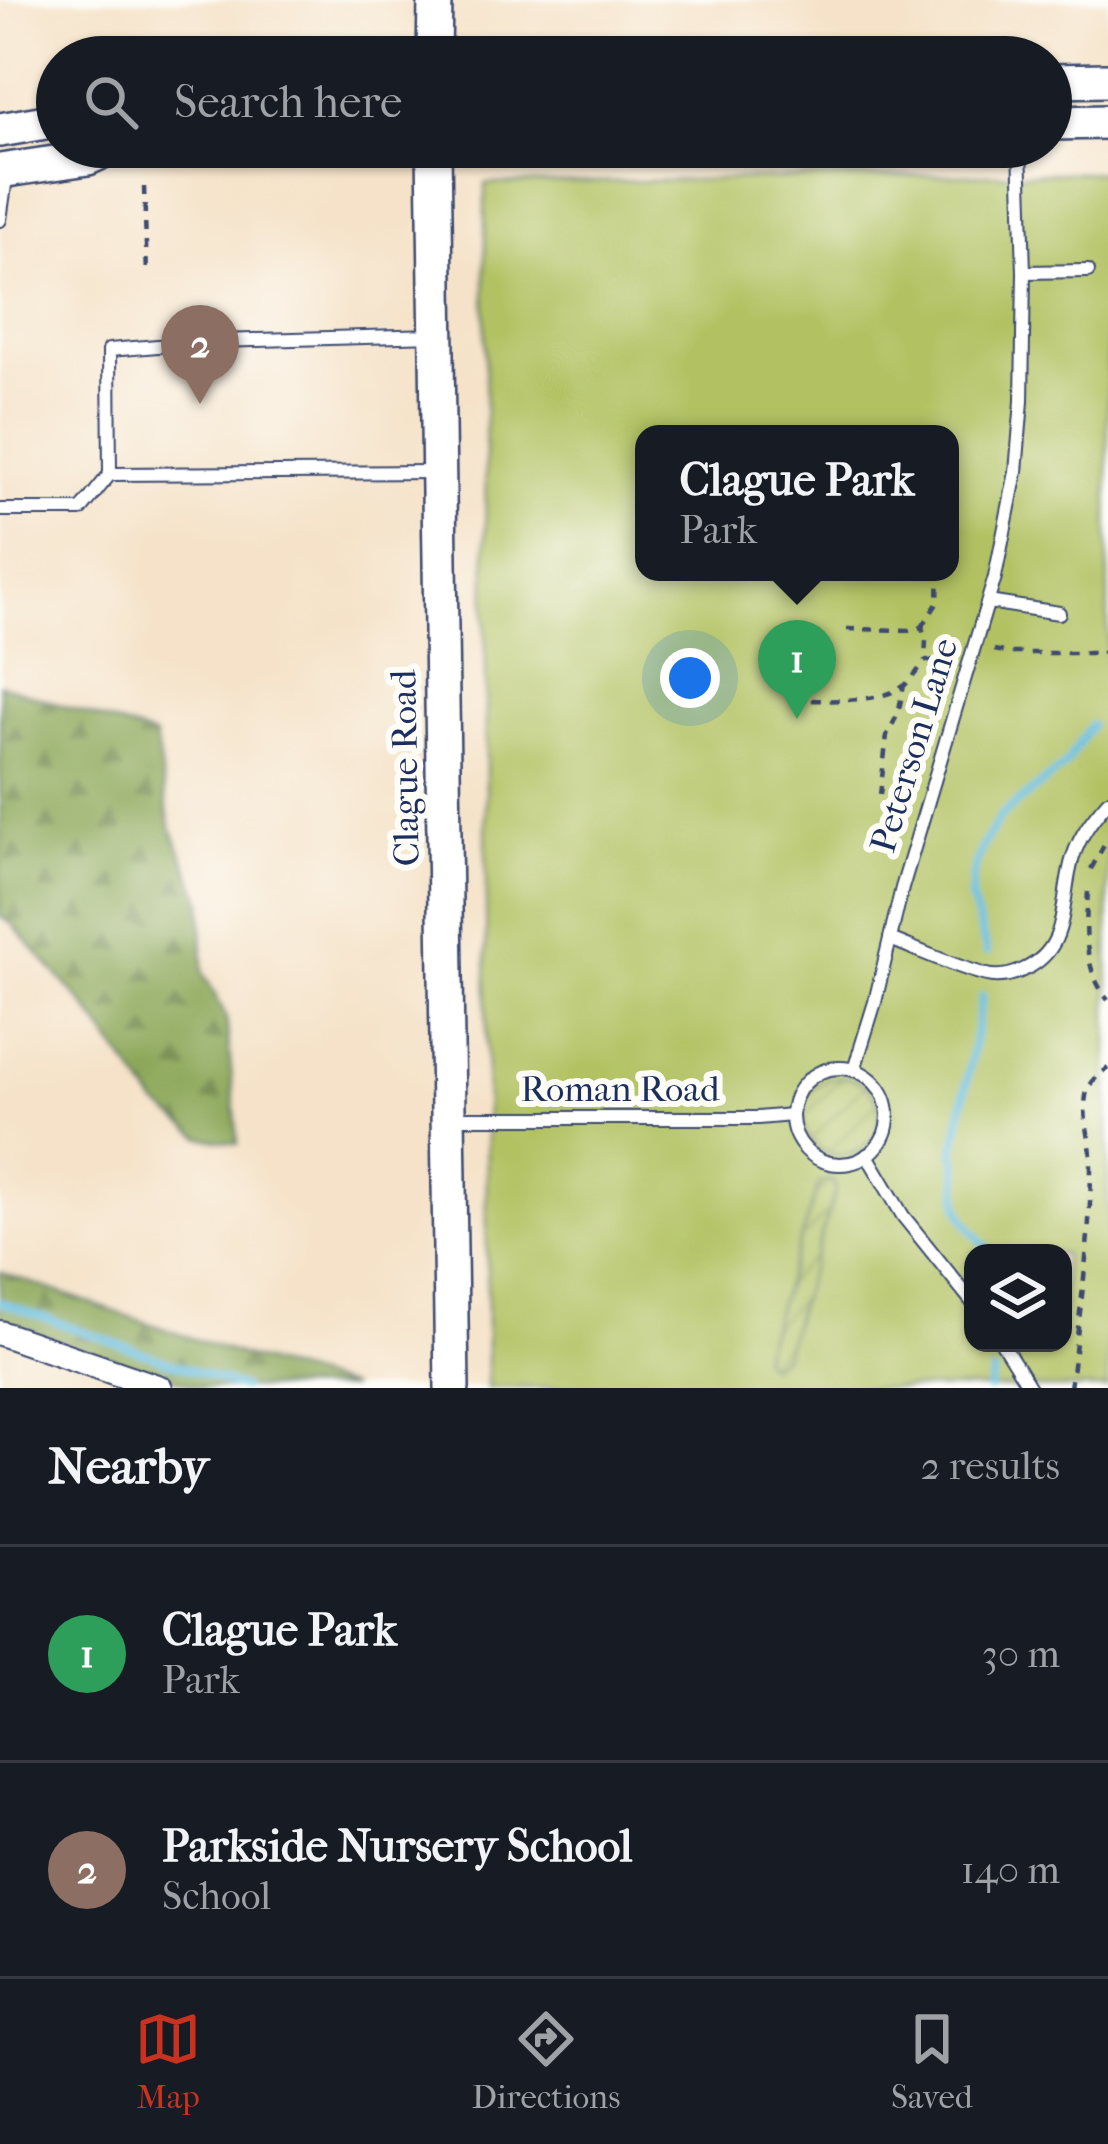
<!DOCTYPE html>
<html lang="en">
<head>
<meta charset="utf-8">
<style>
	:root { --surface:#171b24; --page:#20242c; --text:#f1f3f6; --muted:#9ea1a6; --line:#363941; --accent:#c8321e }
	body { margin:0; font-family:"IM FELL French Canon",serif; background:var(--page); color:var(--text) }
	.controls { position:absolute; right:36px; bottom:36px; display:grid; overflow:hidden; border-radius:24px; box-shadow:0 3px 9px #0004 }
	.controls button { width:108px; height:108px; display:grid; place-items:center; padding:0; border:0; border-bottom:3px solid var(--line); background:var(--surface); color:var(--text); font:60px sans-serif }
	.you { position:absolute; left:690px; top:678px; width:42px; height:42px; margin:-30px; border:9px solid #fff; border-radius:50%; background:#1a73e8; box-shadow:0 0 0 18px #1a73e833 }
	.badge { display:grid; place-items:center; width:78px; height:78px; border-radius:50%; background:var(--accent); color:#fff; font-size:39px; font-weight:700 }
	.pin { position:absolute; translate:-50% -99px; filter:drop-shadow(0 3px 6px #0008) }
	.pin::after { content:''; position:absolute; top:63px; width:42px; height:36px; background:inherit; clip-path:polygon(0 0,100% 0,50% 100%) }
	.popup { position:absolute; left:635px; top:425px; width:324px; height:156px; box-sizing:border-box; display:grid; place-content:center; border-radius:24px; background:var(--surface); filter:drop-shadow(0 3px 9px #0005); font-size:39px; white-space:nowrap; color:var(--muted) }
	.popup b { font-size:45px; color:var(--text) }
	.popup::after { content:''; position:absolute; left:50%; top:100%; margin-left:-24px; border:24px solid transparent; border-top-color:var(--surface) }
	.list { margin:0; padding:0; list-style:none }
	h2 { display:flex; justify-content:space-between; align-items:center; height:156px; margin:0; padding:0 48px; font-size:51px }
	h2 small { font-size:39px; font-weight:400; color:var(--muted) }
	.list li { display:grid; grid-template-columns:78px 1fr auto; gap:36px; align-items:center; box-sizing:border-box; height:216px; padding:0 48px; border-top:3px solid var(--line) }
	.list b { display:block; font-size:45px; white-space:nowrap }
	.list p { margin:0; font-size:39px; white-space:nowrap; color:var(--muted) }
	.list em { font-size:39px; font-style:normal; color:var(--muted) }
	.icon { flex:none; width:66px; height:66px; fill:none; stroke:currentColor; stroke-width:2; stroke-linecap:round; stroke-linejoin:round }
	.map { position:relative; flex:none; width:1108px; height:1388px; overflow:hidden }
	.search { position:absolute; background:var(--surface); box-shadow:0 3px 9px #0004; left:36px; right:36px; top:36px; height:132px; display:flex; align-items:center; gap:30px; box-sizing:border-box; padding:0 42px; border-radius:66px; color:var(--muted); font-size:45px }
	.sheet { height:588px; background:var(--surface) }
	nav { display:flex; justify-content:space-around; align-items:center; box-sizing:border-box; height:168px; border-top:3px solid var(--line); background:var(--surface); font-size:33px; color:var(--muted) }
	nav a { display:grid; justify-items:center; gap:6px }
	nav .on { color:var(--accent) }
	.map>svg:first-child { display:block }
</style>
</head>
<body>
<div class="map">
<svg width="1108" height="1388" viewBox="0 0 1108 1388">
	<defs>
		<pattern id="forest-firs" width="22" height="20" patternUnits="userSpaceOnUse" patternTransform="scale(3)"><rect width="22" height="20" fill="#8da85a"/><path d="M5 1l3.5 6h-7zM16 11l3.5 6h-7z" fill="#72894e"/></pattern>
		<pattern id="garden-furrows" width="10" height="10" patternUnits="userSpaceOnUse" patternTransform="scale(3)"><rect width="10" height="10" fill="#b2c264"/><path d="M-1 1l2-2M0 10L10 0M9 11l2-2" fill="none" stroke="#909e56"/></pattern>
	</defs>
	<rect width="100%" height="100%" fill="#fdfcf7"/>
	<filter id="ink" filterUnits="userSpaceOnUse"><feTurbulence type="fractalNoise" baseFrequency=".00833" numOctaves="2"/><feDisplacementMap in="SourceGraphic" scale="24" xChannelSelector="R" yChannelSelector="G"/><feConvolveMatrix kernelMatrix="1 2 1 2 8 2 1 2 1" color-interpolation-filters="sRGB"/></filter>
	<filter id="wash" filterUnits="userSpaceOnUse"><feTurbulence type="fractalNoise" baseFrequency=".004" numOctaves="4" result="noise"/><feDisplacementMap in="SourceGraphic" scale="48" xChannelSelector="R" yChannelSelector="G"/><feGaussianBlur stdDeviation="2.7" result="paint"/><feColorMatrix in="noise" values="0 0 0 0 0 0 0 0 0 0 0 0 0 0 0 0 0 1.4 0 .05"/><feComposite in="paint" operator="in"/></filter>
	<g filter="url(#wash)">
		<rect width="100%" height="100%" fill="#f5e2c8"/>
		<!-- forest -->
		<g fill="url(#forest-firs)" stroke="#546c5c" stroke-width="3">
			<path d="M0 684 155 737 170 826 202 900 203 972 226 1016 238 1144 201 1137 156 1104 85 1006 11 923 0 917Z"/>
			<path d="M0 1272 246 1357 351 1388H203L72 1345 0 1318Z"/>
		</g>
		<!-- park -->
		<path fill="#b2c264" stroke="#667861" stroke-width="3" fill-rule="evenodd" d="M1108 172V1388H487L485 184ZM644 434H950V572H644ZM973 1253H1063V1343H973Z"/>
		<!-- garden -->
		<g fill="url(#garden-furrows)" stroke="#667861" stroke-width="3">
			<circle cx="841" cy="1116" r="39"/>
			<path d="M830 1180 835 1184V1192L783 1356 769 1366 762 1358 764 1349 817 1189 821 1182Z"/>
		</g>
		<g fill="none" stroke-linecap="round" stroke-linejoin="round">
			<!-- stream -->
			<g stroke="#61bcdf" stroke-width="8">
				<path d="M987 952 971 898 973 873 983 845 1001 816 1065 765 1091 725"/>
				<path d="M982 996 954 1153C961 1173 956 1184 959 1203 962 1222 979 1238 991 1253"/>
				<path d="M0 1302 242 1388"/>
				<path d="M989 1388 993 1373"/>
			</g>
		</g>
	</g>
	<g filter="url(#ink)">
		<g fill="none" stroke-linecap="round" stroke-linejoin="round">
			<defs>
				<g id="lane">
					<path d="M0 220 7 171"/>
					<path d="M1024 272 1088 271"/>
					<path d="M435 335 219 341 109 350 110 474 436 472"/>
					<path d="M0 510H81L110 474"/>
					<path d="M988 602 1059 613"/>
					<path d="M890 939C921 951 954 967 987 975 999 978 1012 975 1023 970 1072 948 1059 901 1073 857 1080 835 1093 818 1108 801"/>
					<circle cx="840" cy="1116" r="48"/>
					<path d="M854 1070 875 1002 902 888 995 577 1016 472 1022 401 1024 272 1020 147"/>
					<path d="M451 1118H758L792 1115"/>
					<path d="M867 1155 903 1216 973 1303"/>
					<path d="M1002 1343 1030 1388"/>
				</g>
				<path id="street" d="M0 1333 160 1388"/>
				<g id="secondary">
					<path d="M434 57 435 0"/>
					<path d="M1051 81 1108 80"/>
					<path d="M1051 123 1108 122"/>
					<path d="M0 130 57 120"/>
					<path d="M434 147 452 1388"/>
					<path d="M0 171 88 158 112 147"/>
				</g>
			</defs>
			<!-- lane casing -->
			<use href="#lane" stroke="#3c4a6e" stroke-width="16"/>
			<!-- street casing -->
			<use href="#street" stroke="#3c4a6e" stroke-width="28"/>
			<!-- secondary casing -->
			<use href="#secondary" stroke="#3c4a6e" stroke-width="38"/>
			<!-- path -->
			<g stroke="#3c4a6e" stroke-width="4.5" stroke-dasharray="9 9" stroke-linecap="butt">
				<path d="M144 187 147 275"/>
				<path d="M922 627 938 602 939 572"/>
				<path d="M847 629 909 630 922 627 926 640 925 661"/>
				<path d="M994 650 1010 653H1108"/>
				<path d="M794 699C823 701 873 703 899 689 910 683 918 670 925 661H938L952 654"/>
				<path d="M880 795 887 735 898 714 904 685"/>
				<path d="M1091 869 1108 838"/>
				<path d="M1088 892C1085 930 1083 969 1108 1000"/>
				<path d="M1070 1388C1080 1313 1091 1238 1091 1162 1092 1140 1082 1119 1086 1096 1088 1083 1098 1076 1108 1068"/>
			</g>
			<!-- lane -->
			<use href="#lane" stroke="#fff" stroke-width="12"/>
			<!-- street -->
			<use href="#street" stroke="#fff" stroke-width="24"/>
			<!-- secondary -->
			<use href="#secondary" stroke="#fff" stroke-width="33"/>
		</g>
	</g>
	<g text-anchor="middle" stroke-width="12" stroke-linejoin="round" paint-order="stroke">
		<!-- street labels -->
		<g font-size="36" fill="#1b2f5e" stroke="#fdfcf7">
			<text transform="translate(913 745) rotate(-73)" y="13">Peterson Lane</text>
			<text transform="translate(404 768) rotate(-91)" y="13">Clague Road</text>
			<text x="620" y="1101">Roman Road</text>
		</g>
	</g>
</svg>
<div class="controls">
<button><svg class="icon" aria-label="layers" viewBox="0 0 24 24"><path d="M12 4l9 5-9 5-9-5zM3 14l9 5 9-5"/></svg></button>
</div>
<div class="you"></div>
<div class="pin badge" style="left:797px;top:719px;background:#2e9e5b">1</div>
<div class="popup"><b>Clague Park</b>Park</div>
<div class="pin badge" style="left:200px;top:404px;background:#8d6e63">2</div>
<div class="search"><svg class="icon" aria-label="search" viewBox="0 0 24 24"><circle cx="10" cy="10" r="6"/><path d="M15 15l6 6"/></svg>Search here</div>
</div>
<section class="sheet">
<h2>Nearby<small>2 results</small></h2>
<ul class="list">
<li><span class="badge" style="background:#2e9e5b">1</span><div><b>Clague Park</b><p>Park</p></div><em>30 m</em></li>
<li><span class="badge" style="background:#8d6e63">2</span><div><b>Parkside Nursery School</b><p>School</p></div><em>140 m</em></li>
</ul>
</section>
<nav>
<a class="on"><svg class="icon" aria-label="map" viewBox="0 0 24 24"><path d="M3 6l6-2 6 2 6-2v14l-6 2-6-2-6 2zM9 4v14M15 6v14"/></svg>Map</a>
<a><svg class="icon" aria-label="directions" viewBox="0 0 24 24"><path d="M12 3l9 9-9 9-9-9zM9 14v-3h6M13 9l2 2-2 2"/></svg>Directions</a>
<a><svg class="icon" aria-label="saved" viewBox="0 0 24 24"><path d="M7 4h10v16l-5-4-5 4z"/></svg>Saved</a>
</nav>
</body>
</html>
